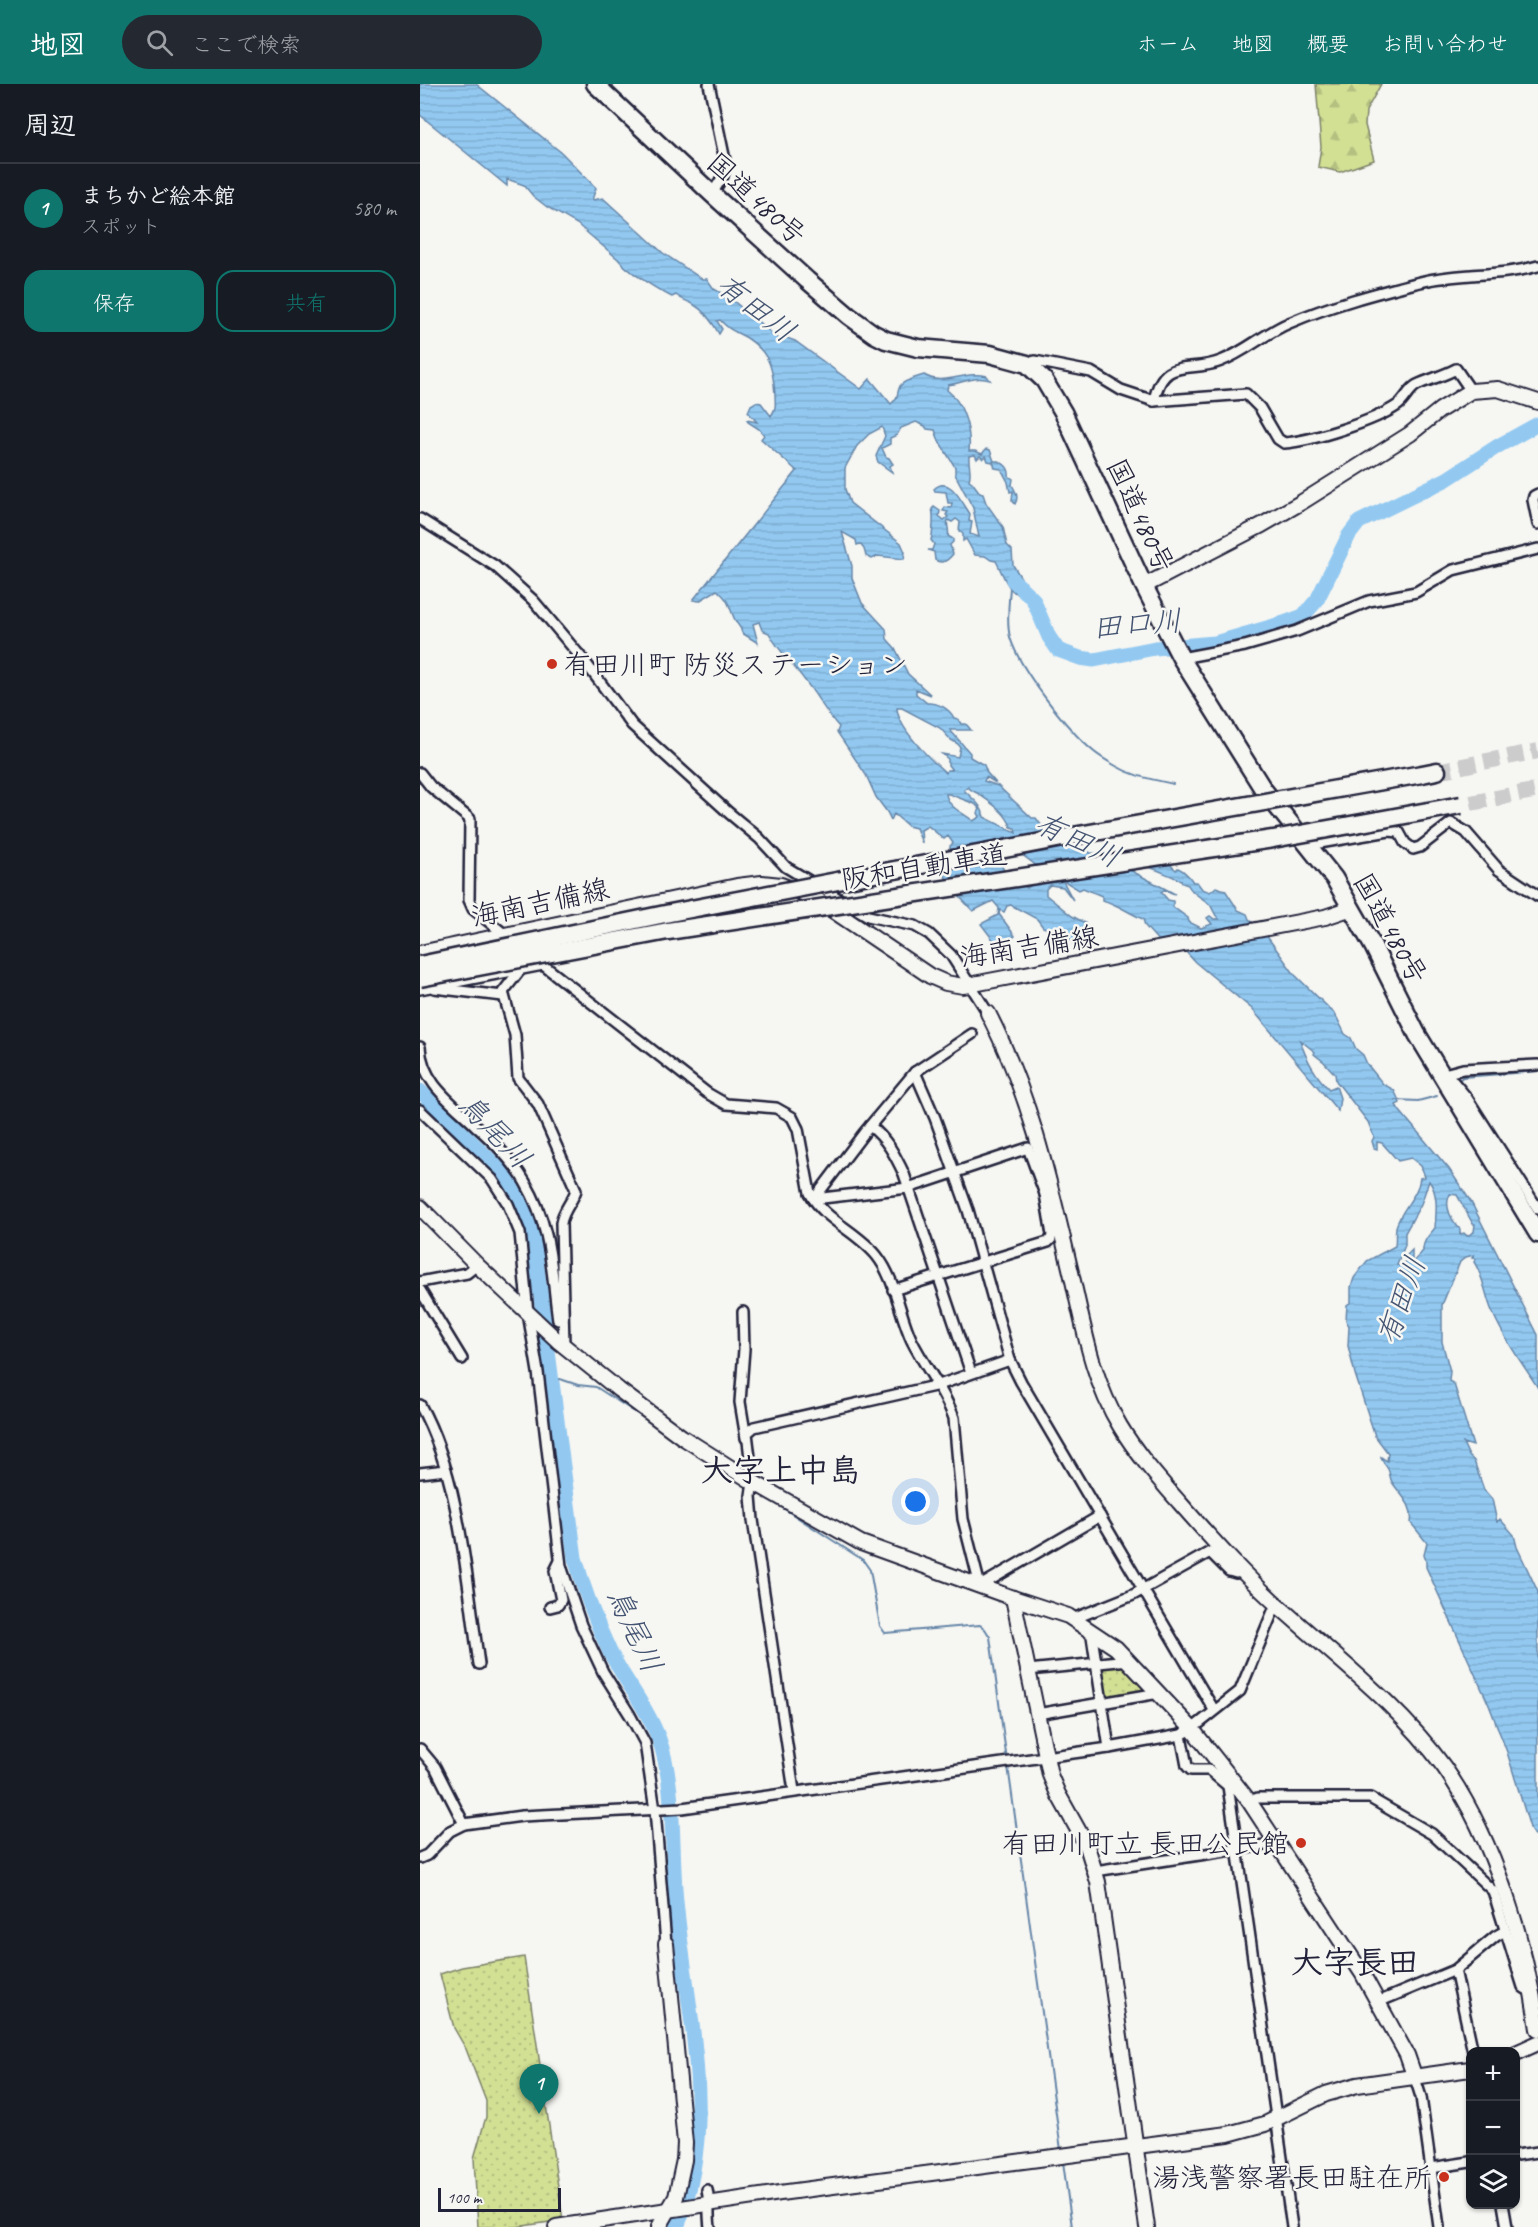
<!DOCTYPE html>
<html lang="ja">
<head>
<meta charset="utf-8">
<style>
	:root { --surface:#171b24; --page:#242831; --text:#f1f3f6; --muted:#9ea1a6; --line:#363941; --accent:#0f766e }
	body { margin:0; font-family:Caveat,"Klee One",sans-serif; background:var(--page); color:var(--text) }
	.controls { position:absolute; right:18px; bottom:18px; display:grid; overflow:hidden; border-radius:12px; box-shadow:0 2px 4px #0004 }
	.controls button { width:54px; height:54px; display:grid; place-items:center; padding:0; border:0; border-bottom:2px solid var(--line); background:var(--surface); color:var(--text); font:30px sans-serif }
	.scale { position:absolute; left:18px; bottom:15px; width:123px; box-sizing:border-box; padding-left:6px; border:3px solid #22223b; border-top:0; font-size:16px; line-height:21px; white-space:nowrap; color:#22223b; -webkit-text-stroke:4px #f6f6f2; paint-order:stroke }
	.you { position:absolute; left:496px; top:1418px; width:21px; height:21px; margin:-15px; border:4px solid #fff; border-radius:50%; background:#1a73e8; box-shadow:0 0 0 9px #1a73e833 }
	.badge { display:grid; place-items:center; width:39px; height:39px; border-radius:50%; background:var(--accent); color:#fff; font-size:20px; font-weight:700 }
	.pin { position:absolute; translate:-50% -50px; filter:drop-shadow(0 2px 3px #0008) }
	.pin::after { content:''; position:absolute; top:32px; width:21px; height:18px; background:inherit; clip-path:polygon(0 0,100% 0,50% 100%) }
	.list { margin:0; padding:0; list-style:none }
	h2 { display:flex; justify-content:space-between; align-items:center; height:78px; margin:0; padding:0 24px; font-size:26px }
	h2 small { font-size:20px; font-weight:400; color:var(--muted) }
	.list li { display:grid; grid-template-columns:39px 1fr auto; gap:18px; align-items:center; box-sizing:border-box; height:90px; padding:0 24px; border-top:2px solid var(--line) }
	.list b { display:block; font-size:22px; white-space:nowrap }
	.list p { margin:0; font-size:20px; white-space:nowrap; color:var(--muted) }
	.list em { font-size:20px; font-style:normal; color:var(--muted) }
	.actions { display:flex; gap:12px; padding:18px 24px }
	.actions a { flex:1; padding:14px 0; border:2px solid var(--accent); border-radius:18px; text-align:center; font-size:21px; color:var(--accent) }
	.actions .main { background:var(--accent); color:#fff }
	.icon { flex:none; width:33px; height:33px; fill:none; stroke:currentColor; stroke-width:2; stroke-linecap:round; stroke-linejoin:round }
	.map { position:relative; flex:none; width:1118px; height:2143px; overflow:hidden }
	header { display:flex; align-items:center; gap:36px; box-sizing:border-box; height:84px; padding:0 30px; background:var(--accent); color:#fff }
	header strong { font-size:28px }
	nav { display:flex; gap:33px; margin-inline-start:auto; font-size:21px }
	.search { width:420px; height:54px; background:var(--page); display:flex; align-items:center; gap:15px; box-sizing:border-box; padding:0 21px; border-radius:33px; color:var(--muted); font-size:22px }
	main { display:flex }
	aside { flex:1; background:var(--surface) }
	.map>svg:first-child { display:block }
</style>
</head>
<body>
<header>
<strong>地図</strong>
<div class="search"><svg class="icon" aria-label="search" viewBox="0 0 24 24"><circle cx="10" cy="10" r="6"/><path d="M15 15l6 6"/></svg>ここで検索</div>
<nav><a>ホーム</a><a>地図</a><a>概要</a><a>お問い合わせ</a></nav>
</header>
<main>
<aside>
<h2>周辺<small></small></h2>
<ul class="list">
<li><span class="badge">1</span><div><b>まちかど絵本館</b><p>スポット</p></div><em>580 m</em></li>
</ul>
<div class="actions"><a class="main">保存</a><a>共有</a></div>
</aside>
<div class="map">
<svg width="1118" height="2143" viewBox="0 0 1118 2143">
	<defs>
		<pattern id="forest-firs" width="22" height="20" patternUnits="userSpaceOnUse" patternTransform="scale(1.5)"><rect width="22" height="20" fill="#d2e094"/><path d="M5 1l3.5 6h-7zM16 11l3.5 6h-7z" fill="#b4c080"/></pattern>
		<pattern id="park-dots" width="8" height="8" patternUnits="userSpaceOnUse" patternTransform="scale(1.5)"><rect width="8" height="8" fill="#d2e094"/><path d="M2 2h.1M6 6h.1" fill="none" stroke="#b4c080" stroke-width="1.8" stroke-linecap="round"/></pattern>
		<pattern id="water-rules" width="6" height="5" patternUnits="userSpaceOnUse" patternTransform="scale(1.5)"><rect width="6" height="5" fill="#93c9f1"/><path d="M0 2.5h6" fill="none" stroke="#7eacd0"/></pattern>
	</defs>
	<rect width="100%" height="100%" fill="#f6f6f2"/>
	<filter id="ink" filterUnits="userSpaceOnUse"><feTurbulence type="fractalNoise" baseFrequency=".0167" numOctaves="2"/><feDisplacementMap in="SourceGraphic" scale="12" xChannelSelector="R" yChannelSelector="G"/><feConvolveMatrix kernelMatrix="1 2 1 2 8 2 1 2 1" color-interpolation-filters="sRGB"/></filter>
	<g filter="url(#ink)">
		<!-- forest -->
		<path fill="url(#forest-firs)" stroke="#7a8168" stroke-width="1.5" d="M896 0H961L946 27 945 41 954 76 920 88 898 83 901 63Z"/>
		<!-- park -->
		<g fill="url(#park-dots)" stroke="#7a8168" stroke-width="1.5">
			<path d="M708 1579 734 1608 684 1617 679 1582Z"/>
			<path d="M104 1873 143 2136 96 2143H58L54 2074 66 2033V2017L46 1965 34 1944 20 1890 42 1883Z"/>
		</g>
		<!-- water -->
		<path fill="url(#water-rules)" stroke="#6686a8" stroke-width="1.5" fill-rule="evenodd" d="M0 0H56L142 69 176 104 172 116 183 114 243 169 282 195H287L294 205 310 214 360 256 364 253 375 257 441 305 450 295 471 320C480 312 476 310 480 302 484 296 498 293 504 291 523 303 546 286 567 292L570 296C555 291 543 299 528 301L527 306C544 319 551 347 549 367H555L562 370 566 365 570 366 574 377H579C585 381 590 384 589 392L593 395 592 401C596 408 599 413 595 420L592 416 593 407 590 408 588 398 581 385 575 384 573 378 568 377 566 372 563 375 560 372 557 375 555 371 549 372C548 381 552 387 549 396L552 398 560 409 563 410 566 419 583 443 587 461 592 466 593 481 601 494 599 496 601 498H605L611 507C590 520 584 491 576 477L571 476 565 472 555 471 546 455 543 457V450L539 447 540 438 536 435 532 438 528 436C526 442 530 446 528 452L533 455V458L530 461 533 470C528 476 523 481 515 476L514 468 508 466H512L514 460 511 456C513 450 514 430 512 425L514 423 520 427 519 432 524 436 528 433 526 431 528 428 523 427 525 423 531 424 532 419H528L526 408 515 407 514 405C529 390 542 418 550 430L549 437 552 438 550 450 559 453 553 424 535 390V383L519 357 515 346 507 345 505 342 496 338 481 344 477 351 470 354V360L462 364 466 373 469 374 473 380 470 382 472 388 458 378 456 372 465 352 462 343 449 350 437 362 425 384V405L430 419 481 459 485 468 484 475 458 472 452 475 446 472 444 465 440 460 437 461 436 456 422 448 432 482V494L442 519 466 545 467 555 475 564 488 590 511 611 496 605V610L507 619C517 618 529 624 534 634L538 635 541 640H546L551 646H530L550 669V673L564 681 567 689 576 699 566 693 564 697 578 702 612 734H616L624 745 634 749 648 760 671 769 743 774 756 786 758 784C763 786 770 793 773 798H777L782 805 790 808 796 803 805 806 818 826 827 830 829 835 846 851 875 891 915 930 925 950 931 954 936 965 943 971 947 980 963 1000 974 1006 980 1019 976 1021 979 1026 1029 1085 1051 1118 1118 1251V1304C1102 1279 1084 1255 1072 1227 1065 1211 1064 1193 1054 1178L1056 1175 1052 1174 1054 1171 1046 1173 1040 1178 1022 1221V1258L1030 1287 1029 1297 1034 1300 1053 1362 1043 1359 1049 1372 1054 1377 1064 1406 1072 1415 1077 1438 1080 1435 1094 1451 1097 1463 1118 1508V1754L1111 1747 1087 1668 1069 1621 1006 1483V1477L1004 1471 1007 1459 991 1439C994 1421 981 1412 972 1398 970 1395 970 1389 968 1385 965 1380 962 1378 961 1373L967 1377 968 1369 955 1352 935 1290 928 1262 929 1242 926 1236 927 1221 931 1218V1203L934 1194 947 1177 975 1162C976 1155 975 1151 976 1143 981 1125 998 1112 1000 1094L1005 1093 1001 1082 991 1074 978 1077 962 1059 957 1058V1065L954 1064 952 1057 954 1053 948 1038 916 997 915 990 904 978 894 970 895 968 880 956C885 973 896 993 909 1005L916 1002 920 1014 918 1027 832 925 775 878 766 868 742 861 725 842 723 835C709 829 695 819 682 816V812L663 804 659 806 646 798 644 799 653 816 643 803 630 801 626 805V811L652 832 665 839 670 849 666 853 667 859 664 865 654 864 653 858 647 851 623 843 617 835 591 821 587 822 584 828 580 826 579 830 595 852 585 861H577L561 840 578 831 579 824 573 817 553 827 537 810 519 783 530 768V762L533 759 528 752 524 755 508 742 501 746 502 759 496 744 488 742 474 730 471 736 467 728 456 713 446 691 417 648 419 643C406 629 398 613 386 598 374 581 359 568 349 549L342 546 339 538 333 540 338 559 322 549C321 542 317 541 315 536 308 521 310 517 297 506L279 517 273 516 377 387 341 355 344 351 339 345 328 338 327 336 337 338 328 328 331 321 336 318 341 319 351 332C357 323 355 321 355 310 353 285 350 269 327 254 315 247 310 247 300 236L297 237 302 245 299 250C293 239 285 227 273 220 267 217 262 216 256 211L252 213C238 206 207 187 198 175L157 140 127 123 113 112 104 101 87 95V102L0 31ZM477 624H482L520 644 531 656 538 660 540 663 538 673 522 670 528 675V681L532 686H527L526 689C512 677 478 645 477 624ZM548 703C552 708 555 707 560 711 571 719 587 729 591 743L595 744 596 749 564 733C562 720 552 715 544 706ZM526 710H529L555 720 560 725 558 729 560 733 553 737C544 729 528 724 526 710ZM563 760C584 757 606 772 621 786L617 797 607 804 585 788 577 773ZM719 781C735 783 747 791 761 796L762 799 768 801C773 812 784 813 791 822 794 827 794 831 799 835H794L790 832 787 834 792 840 781 844 769 838 768 834 753 823V817L748 816 741 808 744 806 755 810 706 784ZM1009 1097C1019 1110 1016 1129 1015 1144 1009 1151 1002 1158 1003 1167L992 1179V1166L987 1171V1176L980 1182 977 1181 985 1161V1149L1001 1120ZM1030 1110 1037 1111 1053 1140H1055L1054 1148 1047 1152 1044 1149 1040 1150V1145C1033 1138 1023 1123 1030 1110Z"/>
		<g fill="none" stroke-linecap="round" stroke-linejoin="round">
			<!-- stream -->
			<g stroke="#6686a8" stroke-width="2">
				<path d="M590 503C589 519 586 538 590 553 599 585 648 646 673 667 680 673 689 678 696 682 714 693 733 695 753 700"/>
				<path d="M1040 995 1043 993 1118 987"/>
				<path d="M976 1016 998 1017 1017 1012"/>
				<path d="M131 1296 140 1295 158 1301 176 1303 236 1342"/>
				<path d="M346 1413 443 1476 450 1486 460 1542 465 1549 560 1541 565 1545 570 1553 587 1677"/>
				<path d="M588 1682 641 2066"/>
				<path d="M643 2078 652 2143"/>
			</g>
			<!-- river -->
			<g stroke="#93c9f1" stroke-width="15">
				<path d="M593 496 613 515 629 553 638 566 660 574 674 576 735 564 795 559 864 539 883 532 897 516 929 451 939 438 1027 395 1078 362 1118 340"/>
				<path d="M0 1007 82 1088 102 1120 113 1153 155 1474C164 1506 176 1538 190 1568 205 1597 227 1623 239 1655 256 1702 251 1766 256 1817 266 1926 300 2037 257 2143"/>
			</g>
			<!-- highway-tunnel -->
			<g stroke="#cccccd" stroke-width="16" stroke-dasharray="16 8" stroke-linecap="butt">
				<path d="M1017 687 1118 667"/>
				<path d="M1051 719 1118 706"/>
			</g>
			<defs>
				<g id="street">
					<path d="M289 0 306 81 303 92 292 110"/>
					<path d="M607 280 615 277 671 288 701 306 734 317 826 310 840 324 858 355 864 359C892 357 955 337 978 321 985 316 989 305 997 301 1010 295 1023 292 1036 285L1051 307"/>
					<path d="M734 317C743 271 769 290 801 277 825 268 845 249 869 239 911 221 956 209 1000 198 1039 188 1080 193 1118 182"/>
					<path d="M1118 410 1114 412 1113 416 1118 440"/>
					<path d="M0 435 75 482 113 516 165 578 212 641 309 729 339 754 366 783 448 832 495 842 509 850 531 871 568 929"/>
					<path d="M761 574 825 562 877 547 949 517 996 508 1033 486 1118 465"/>
					<path d="M0 689 11 703 50 735 49 816 53 825 88 853"/>
					<path d="M888 761 969 747 979 748 985 759 993 765 1000 763 1031 739 1046 748 1079 786 1118 812"/>
					<path d="M113 873 287 1009 306 1020 356 1024 372 1033 378 1045 390 1109C404 1136 438 1148 457 1172 476 1196 479 1230 492 1257 505 1283 524 1306 534 1334L543 1435 560 1502 680 1432"/>
					<path d="M101 885 83 908 95 951 98 994 118 1020 156 1106C153 1117 143 1126 141 1139L144 1261"/>
					<path d="M14 904 83 912"/>
					<path d="M0 905 123 881"/>
					<path d="M0 963C2 1000 33 1019 57 1043 75 1059 93 1077 105 1098 132 1144 131 1185 138 1236"/>
					<path d="M495 988 515 1034 548 1126 590 1276 601 1298 794 1626"/>
					<path d="M1020 991 1043 985 1118 981"/>
					<path d="M1031 995 1047 1014 1118 1125"/>
					<path d="M0 1026 72 1095 88 1120 100 1149 108 1229 118 1288 141 1482 161 1541 183 1588 210 1631 225 1659 235 1726 246 1860"/>
					<path d="M450 1042C467 1055 475 1071 484 1090L551 1289"/>
					<path d="M394 1115 488 1104 608 1064 625 1110 633 1109"/>
					<path d="M394 1115 444 1049 495 988 552 950"/>
					<path d="M0 1198 47 1189 57 1181"/>
					<path d="M0 1206 42 1275"/>
					<path d="M473 1206 628 1158 631 1155 632 1151 625 1110"/>
					<path d="M323 1228 324 1265 320 1318 326 1354"/>
					<path d="M0 1321C40 1393 47 1498 59 1580"/>
					<path d="M0 1389 26 1386"/>
					<path d="M130 1523 138 1521 141 1516 135 1487 140 1477"/>
					<path d="M653 1535 713 1511 790 1468 809 1487 816 1489 821 1485"/>
					<path d="M671 1546 689 1664"/>
					<path d="M608 1586 709 1576"/>
					<path d="M617 1630 739 1609"/>
					<path d="M761 1651 767 1682 771 1686H789L808 1702 811 1698"/>
					<path d="M0 1665 15 1683 44 1740"/>
					<path d="M808 1702 872 2143"/>
					<path d="M374 1707 333 1436 331 1412 333 1398 327 1349 334 1343 519 1301 590 1276"/>
					<path d="M829 1717 838 1714H950L1012 1750 1073 1807 1103 1903 1106 1905H1111"/>
					<path d="M0 1774 7 1771 30 1747 44 1740 102 1732 262 1724 689 1664 761 1651 772 1645 820 1607 856 1520"/>
					<path d="M675 1787 858 1759"/>
					<path d="M1035 1886 1053 1968"/>
					<path d="M958 1918 1035 1886 1076 1852 1085 1847"/>
					<path d="M995 1994 1001 2013 1019 2143"/>
					<path d="M1096 2071 1118 2068"/>
					<path d="M1011 2084 1050 2078"/>
					<path d="M287 2106C290 2119 288 2130 290 2143"/>
					<path d="M1083 2120 1087 2143"/>
				</g>
				<g id="secondary">
					<path d="M724 502 842 441 882 418 990 350 1020 326 1051 307 1078 305 1118 318"/>
					<path d="M0 869 317 802 342 799 361 801 393 813 510 892 526 899 543 902 905 833 932 824"/>
					<path d="M568 929C610 1011 629 1095 650 1184 663 1238 671 1294 700 1342 716 1369 738 1394 759 1418 794 1458 830 1498 871 1533 924 1580 982 1625 1024 1683 1074 1754 1106 1860 1118 1945"/>
					<path d="M0 1123 57 1181 138 1257 199 1306 262 1353 333 1398 441 1459 593 1514 648 1532 696 1564 772 1645 829 1717 942 1889 987 1971 995 1994"/>
					<path d="M593 1514 630 1691 638 1710 667 1762 678 1798 727 2143"/>
					<path d="M1096 1969 1118 1959"/>
					<path d="M136 2143 360 2109 808 2050 845 2040 906 2010 937 2001 1050 1985"/>
					<path d="M239 2143 256 2113 264 2076 265 2059 246 1860"/>
				</g>
				<g id="highway">
					<path d="M175 0 292 110 387 196 429 232 454 250 466 256 498 264 570 270 585 274 607 280 624 296 643 328 724 502 761 574 843 705 914 794 953 862 997 950 1118 1150"/>
					<path d="M1002 690 1017 687"/>
				</g>
			</defs>
			<!-- street casing -->
			<use href="#street" stroke="#22223b" stroke-width="14"/>
			<!-- secondary casing -->
			<use href="#secondary" stroke="#22223b" stroke-width="18"/>
			<!-- highway casing -->
			<use href="#highway" stroke="#22223b" stroke-width="21"/>
			<!-- street -->
			<use href="#street" stroke="#f6f6f2" stroke-width="9"/>
			<!-- secondary -->
			<use href="#secondary" stroke="#f6f6f2" stroke-width="14"/>
			<!-- highway -->
			<use href="#highway" stroke="#f6f6f2" stroke-width="16"/>
			<defs>
				<g id="highway-bridge">
					<path d="M0 881 250 829 653 752 1002 690"/>
					<path d="M0 894 248 847 853 755 1041 721"/>
				</g>
			</defs>
			<!-- highway-bridge casing -->
			<use href="#highway-bridge" stroke="#22223b" stroke-width="21" stroke-linecap="butt"/>
			<!-- highway-bridge -->
			<use href="#highway-bridge" stroke="#f6f6f2" stroke-width="16"/>
		</g>
	</g>
	<!-- markers -->
	<g fill="#c8321e" stroke="#f6f6f2" stroke-width="2">
		<circle cx="132" cy="580" r="6"/>
		<circle cx="881" cy="1759" r="6"/>
		<circle cx="1024" cy="2093" r="6"/>
	</g>
	<g text-anchor="middle" stroke-width="5" stroke-linejoin="round" paint-order="stroke">
		<!-- street labels -->
		<g font-size="28" fill="#22223b" stroke="#f6f6f2">
			<text transform="translate(337 114) rotate(42)" y="10">国道480号</text>
			<text transform="translate(721 431) rotate(65)" y="10">国道480号</text>
			<text transform="translate(504 782) rotate(-9)" y="10">阪和自動車道</text>
			<text transform="translate(120 818) rotate(-12)" y="10">海南吉備線</text>
			<text transform="translate(971 844) rotate(61)" y="10">国道480号</text>
			<text transform="translate(609 862) rotate(-9)" y="10">海南吉備線</text>
		</g>
		<!-- poi labels -->
		<g font-size="28" fill="#22223b" stroke="#f6f6f2" text-anchor="end">
			<text x="144" y="590" text-anchor="start">有田川町 防災ステーション</text>
			<text x="869" y="1769">有田川町立 長田公民館</text>
			<text x="1012" y="2103">湯浅警察署長田駐在所</text>
		</g>
		<!-- water labels -->
		<g font-size="30" font-style="italic" fill="#445472" stroke="#f6f6f2">
			<text transform="translate(336 224) rotate(38)" y="10">有田川</text>
			<text transform="translate(717 540) rotate(-5)" y="10">田口川</text>
			<text transform="translate(658 756) rotate(25)" y="10">有田川</text>
			<text transform="translate(75 1047) rotate(47)" y="10">鳥尾川</text>
			<text transform="translate(981 1216) rotate(-70)" y="10">有田川</text>
			<text transform="translate(215 1546) rotate(65)" y="10">鳥尾川</text>
		</g>
		<!-- quarter labels -->
		<g font-size="32" font-weight="bold" fill="#22223b" stroke="#f6f6f2">
			<text x="361" y="1397">大字上中島</text>
			<text x="935" y="1889">大字長田</text>
		</g>
	</g>
</svg>
<div class="controls">
<button>+</button>
<button>−</button>
<button><svg class="icon" aria-label="layers" viewBox="0 0 24 24"><path d="M12 4l9 5-9 5-9-5zM3 14l9 5 9-5"/></svg></button>
</div>
<div class="scale">100 m</div>
<div class="you"></div>
<div class="pin badge" style="left:119px;top:2030px">1</div>
</div>
</main>
</body>
</html>
